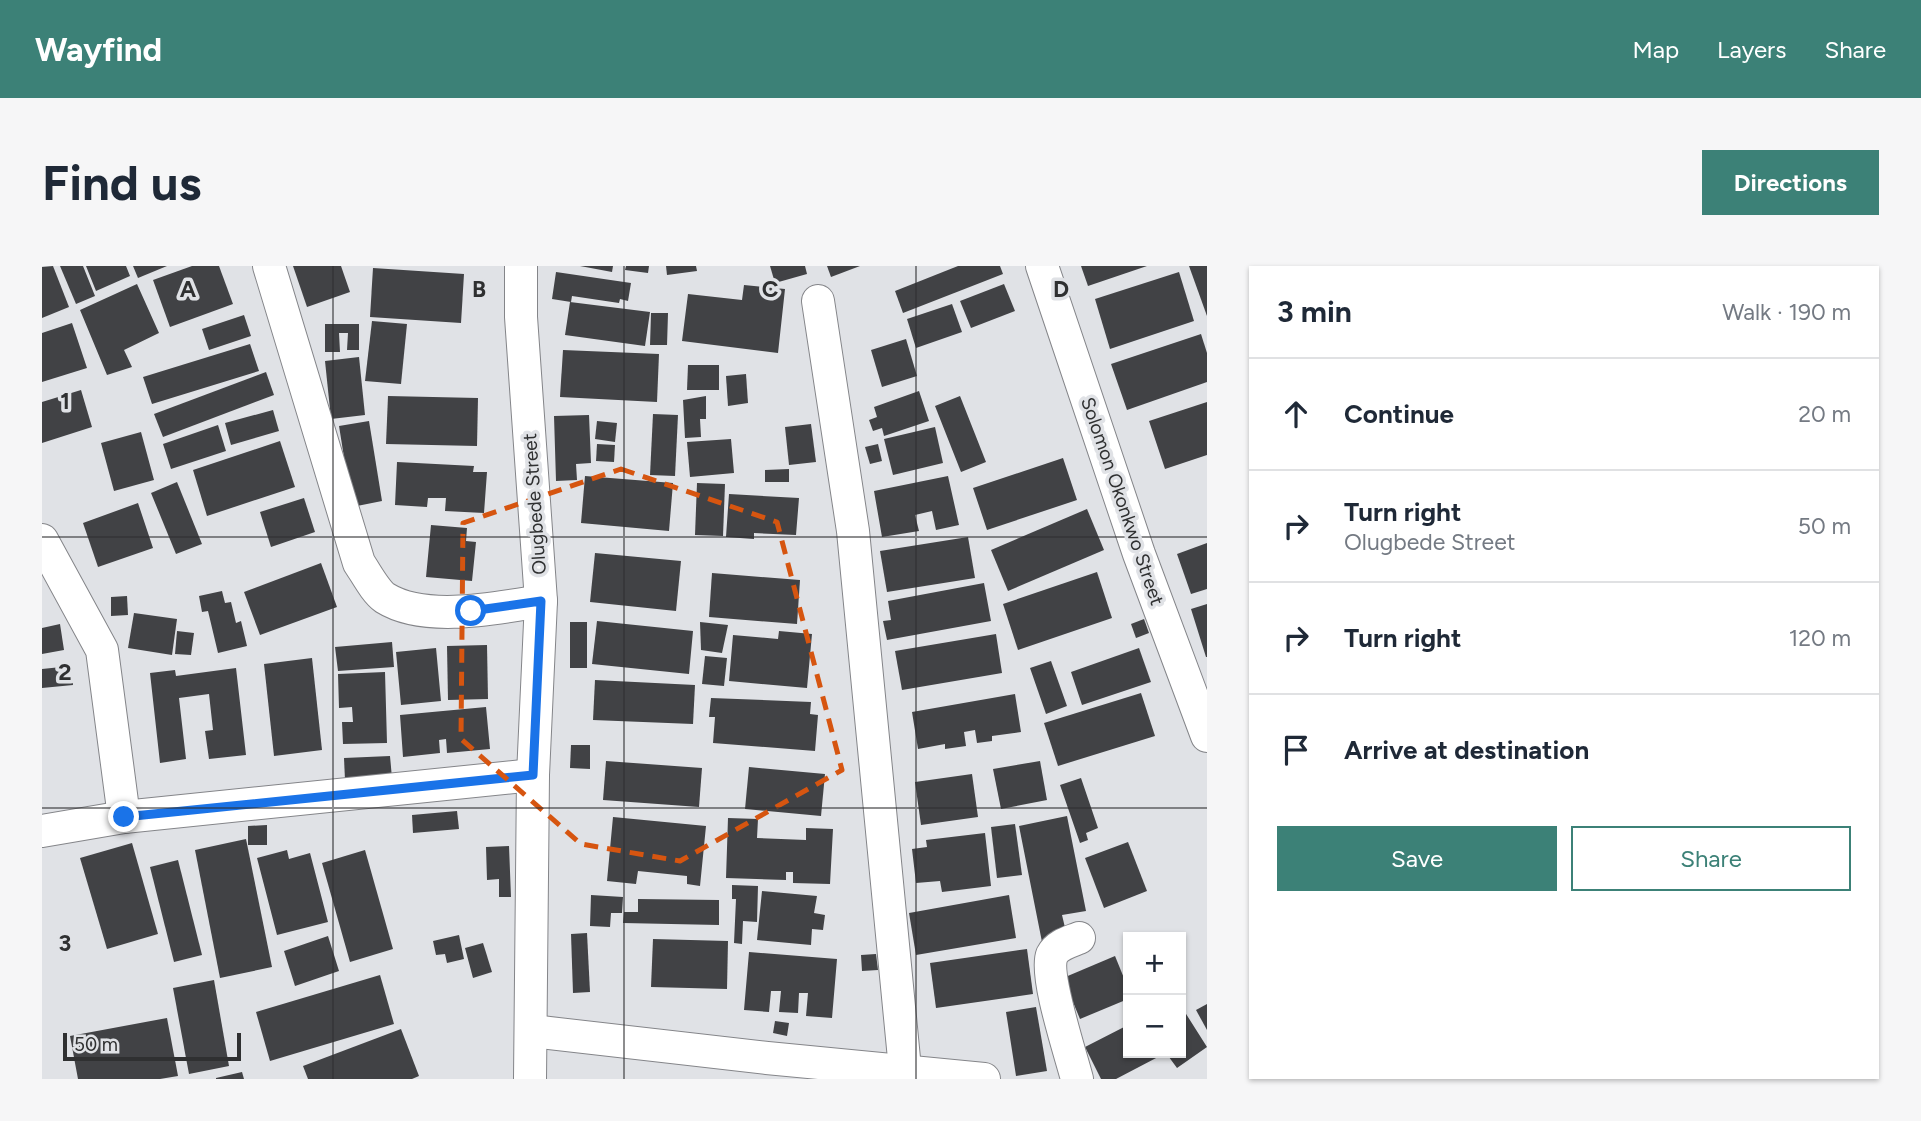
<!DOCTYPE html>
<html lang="en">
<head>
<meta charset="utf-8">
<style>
	:root { --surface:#fff; --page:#f6f6f7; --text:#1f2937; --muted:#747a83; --line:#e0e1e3; --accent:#3c8177 }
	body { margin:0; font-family:Figtree,sans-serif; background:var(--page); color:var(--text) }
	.controls { position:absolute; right:21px; bottom:21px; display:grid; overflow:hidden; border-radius:0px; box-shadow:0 2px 5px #0004 }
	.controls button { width:63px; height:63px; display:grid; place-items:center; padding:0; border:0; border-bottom:2px solid var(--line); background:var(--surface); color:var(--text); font:35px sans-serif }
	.scale { position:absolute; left:21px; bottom:18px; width:178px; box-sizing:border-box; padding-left:7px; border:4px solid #2f3031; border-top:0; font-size:19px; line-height:24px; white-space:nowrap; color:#2f3031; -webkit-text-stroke:5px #e0e2e6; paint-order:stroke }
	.stop { position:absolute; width:21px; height:21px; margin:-16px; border:5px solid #1a73e8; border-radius:50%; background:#fff }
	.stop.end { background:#1a73e8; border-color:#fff; box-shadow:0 2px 7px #0008 }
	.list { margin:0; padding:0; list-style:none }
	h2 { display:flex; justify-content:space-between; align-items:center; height:91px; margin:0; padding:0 28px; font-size:30px }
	h2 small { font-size:23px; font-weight:400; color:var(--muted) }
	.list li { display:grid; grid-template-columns:46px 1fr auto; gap:21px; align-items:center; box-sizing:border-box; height:112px; padding:0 28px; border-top:2px solid var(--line) }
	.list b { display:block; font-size:26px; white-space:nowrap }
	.list p { margin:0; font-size:23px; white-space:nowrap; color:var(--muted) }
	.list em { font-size:23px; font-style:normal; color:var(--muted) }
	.actions { display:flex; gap:14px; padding:21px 28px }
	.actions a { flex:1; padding:16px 0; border:2px solid var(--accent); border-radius:0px; text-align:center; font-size:24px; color:var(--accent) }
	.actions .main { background:var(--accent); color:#fff }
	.icon { flex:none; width:38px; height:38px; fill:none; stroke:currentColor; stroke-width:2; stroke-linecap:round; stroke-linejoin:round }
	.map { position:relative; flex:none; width:1165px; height:813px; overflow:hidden; border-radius:0px }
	header { display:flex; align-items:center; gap:42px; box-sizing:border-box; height:98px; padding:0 35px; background:var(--accent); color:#fff }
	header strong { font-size:33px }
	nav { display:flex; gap:38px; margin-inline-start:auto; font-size:24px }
	.intro { display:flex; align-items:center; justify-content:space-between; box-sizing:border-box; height:168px; padding:0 42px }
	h1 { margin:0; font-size:49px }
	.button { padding:18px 32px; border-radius:0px; background:var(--accent); color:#fff; font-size:24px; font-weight:700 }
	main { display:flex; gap:42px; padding:0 42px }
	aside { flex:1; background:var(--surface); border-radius:0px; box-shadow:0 2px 5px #0004 }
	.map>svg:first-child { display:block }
</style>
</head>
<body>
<header>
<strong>Wayfind</strong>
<nav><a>Map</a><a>Layers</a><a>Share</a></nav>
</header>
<div class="intro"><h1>Find us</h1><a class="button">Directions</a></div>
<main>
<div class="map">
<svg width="1165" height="813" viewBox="0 0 1165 813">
	<rect width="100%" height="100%" fill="#e0e2e6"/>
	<!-- building -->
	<g fill="#414245">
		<path d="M11 0 27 41 0 52V1Z"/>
		<path d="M18 0H41L53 30 34 38Z"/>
		<path d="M44 0H84L88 10 54 25Z"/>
		<path d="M91 0H125L96 12Z"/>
		<path d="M150 0H177L191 38 128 61 111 14Z"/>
		<path d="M251 0H299L308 26 265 41Z"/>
		<path d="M538 0H571L570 6Z"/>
		<path d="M584 0H607L606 7 583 4Z"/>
		<path d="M624 0H654L655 5 625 9Z"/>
		<path d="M728 0H763L765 8 733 17Z"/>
		<path d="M785 0H818L789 11Z"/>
		<path d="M916 0H958L961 8 861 47 853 25Z"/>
		<path d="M1039 0H1105L1046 20Z"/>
		<path d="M1147 0H1165V50Z"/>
		<path d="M331 2 422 8 419 57 328 51Z"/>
		<path d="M514 6 589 17 586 35 578 33 577 37 530 30 529 36 510 33Z"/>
		<path d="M1137 6 1152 55 1068 83 1053 33Z"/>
		<path d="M95 18 117 67 82 84 90 101 65 109 38 44Z"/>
		<path d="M962 18 973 45 929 62 918 35Z"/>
		<path d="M702 19 743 23 736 87 640 75 646 28 700 34Z"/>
		<path d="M528 36 608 46 603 80 523 69Z"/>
		<path d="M910 38 920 66 874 82 865 53Z"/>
		<path d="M609 47H626L625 79H608Z"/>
		<path d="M202 49 209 70 167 84 160 63Z"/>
		<path d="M330 55 365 58 359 118 323 115Z"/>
		<path d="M30 57 45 102 0 116V67Z"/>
		<path d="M283 58H317V84H305L306 67H297L298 86H283Z"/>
		<path d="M1159 68 1165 87V116L1085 144 1069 98Z"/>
		<path d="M864 73 875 110 840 121 829 84Z"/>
		<path d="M208 78 217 105 110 138 101 111Z"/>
		<path d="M521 84 617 88 615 136 518 131Z"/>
		<path d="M317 91 323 149 289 153 283 95Z"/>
		<path d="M646 99H677V124H645Z"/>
		<path d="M224 106 232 129 121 171 112 148Z"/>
		<path d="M704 108 706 137 686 140 684 110Z"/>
		<path d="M39 124 50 161 0 177V136Z"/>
		<path d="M877 125 887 155 842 170 840 162 831 165 827 154 835 151 832 141Z"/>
		<path d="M346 130 436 132 435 180 344 178Z"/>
		<path d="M664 130V153H658L659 171 643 172 641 134Z"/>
		<path d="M918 130 944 196 919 206 893 140Z"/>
		<path d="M1165 136V189L1123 203 1107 155Z"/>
		<path d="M231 144 237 165 189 179 183 157Z"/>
		<path d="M611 148 636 149 633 210 608 209Z"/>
		<path d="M547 149 549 197 534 198 535 214 514 215 512 150Z"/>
		<path d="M327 155 340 235 310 241 297 160Z"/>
		<path d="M555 155 575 157 573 176 553 173Z"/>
		<path d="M769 158 774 196 747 199 743 161Z"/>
		<path d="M176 159 184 185 129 203 121 178Z"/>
		<path d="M893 161 901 197 851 209 842 173Z"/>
		<path d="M99 166 112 214 72 225 59 177Z"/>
		<path d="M689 173 692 207 648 211 645 176Z"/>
		<path d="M238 175 253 221 165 250 151 204Z"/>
		<path d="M555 178 573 179 572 196 554 195Z"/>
		<path d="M836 178 840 195 828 198 823 181Z"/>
		<path d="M1021 192 1035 234 945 264 931 222Z"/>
		<path d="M355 196 432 200 431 206H445L442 247 403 245 404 232H386L385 241 353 239Z"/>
		<path d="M747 203V216H723V204Z"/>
		<path d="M543 210 631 217 627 265 539 257Z"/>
		<path d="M906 210 917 259 894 264 890 245 873 249 877 265 840 271 832 225Z"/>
		<path d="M135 216 160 278 134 288 109 227Z"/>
		<path d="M655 217 683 218 681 270 653 269Z"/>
		<path d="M687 228 757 232 754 269 712 267V273L684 271Z"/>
		<path d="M262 232 273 266 229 281 218 246Z"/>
		<path d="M96 237 111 282 56 301 41 257Z"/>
		<path d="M1045 243 1062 284 966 325 949 284Z"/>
		<path d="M389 259 425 262 424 275 434 276 430 315 384 311Z"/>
		<path d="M926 271 933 312 845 326 838 285Z"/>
		<path d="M1165 277V323L1149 328 1135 288Z"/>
		<path d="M553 287 639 295 634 345 548 336Z"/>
		<path d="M279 297 295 341 218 369 202 326Z"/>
		<path d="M1055 306 1070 352 976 384 961 338Z"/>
		<path d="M670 307 758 314 755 358 667 351Z"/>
		<path d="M942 317 949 355 845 374 841 355 849 354 846 335Z"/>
		<path d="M180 325 183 337 189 336 194 357 199 355 205 380 176 387 166 345 160 346 157 330Z"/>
		<path d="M85 330 86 349 69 350V331Z"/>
		<path d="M1165 338V391H1164L1149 343Z"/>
		<path d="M92 347 135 353 130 389 86 382Z"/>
		<path d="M1102 353 1107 367 1094 372 1089 358Z"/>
		<path d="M555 355 651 365 647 408 550 398Z"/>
		<rect x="528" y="356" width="17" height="46"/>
		<path d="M658 356 686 359 680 387 659 384Z"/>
		<path d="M18 358 22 384 0 388V362Z"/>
		<path d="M135 365 152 367 149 389 133 388Z"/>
		<path d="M737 365 770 368 765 422 687 415 691 369 736 373Z"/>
		<path d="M954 368 960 407 860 424 853 385Z"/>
		<path d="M350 376 352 401 296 405 293 381Z"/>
		<path d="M445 379 446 433 406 434 405 380Z"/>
		<path d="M394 382 399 435 359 439 354 386Z"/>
		<path d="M1097 382 1109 416 1040 439 1029 406Z"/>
		<path d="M663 390 685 392 682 420 660 418Z"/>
		<path d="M270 392 280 484 232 490 222 398Z"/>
		<path d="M1009 395 1025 440 1004 448 988 402Z"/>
		<path d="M29 400 31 419 0 422V403Z"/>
		<path d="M194 402 204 489 167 493 163 465 171 464 167 428 137 432 144 493 118 497 108 407 133 404 134 410Z"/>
		<path d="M343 406 345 477 301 478 300 456H311L310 441 297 442 296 408Z"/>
		<path d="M553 414 653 419 651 458 551 454Z"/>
		<path d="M1099 427 1113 470 1016 500 1002 457Z"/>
		<path d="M973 428 979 466 950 470V475L935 477 933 464 922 466 924 480 903 483V478L876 483 870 446Z"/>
		<path d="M669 432 769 436 768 448 776 449 773 485 671 477 673 451H667Z"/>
		<path d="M444 441 448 483 405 487 404 473 397 474 398 487 361 491 358 449Z"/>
		<path d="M529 479H548V503L528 502Z"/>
		<path d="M348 490 350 512 303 514 302 492Z"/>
		<path d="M564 495 660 502 657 541 561 534Z"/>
		<path d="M998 495 1005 534 959 543 951 503Z"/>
		<path d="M707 501 783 508 779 550 703 543Z"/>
		<path d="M930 508 936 551 879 559 873 516Z"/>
		<path d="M1039 512 1056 562 1044 567 1046 574 1038 577 1018 519Z"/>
		<path d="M415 545 417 563 371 567 370 549Z"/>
		<path d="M1025 550 1044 645 1020 649 1025 670 1000 676 977 560Z"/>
		<path d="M571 551 664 560 658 620 645 618V610L596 605 594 618 565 615Z"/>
		<path d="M686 552 716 553 715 572 764 574V562L791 563 788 618 751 617V606H744V614L684 612Z"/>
		<path d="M973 558 980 609 955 612 949 561Z"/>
		<path d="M225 559V579H206V560Z"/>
		<path d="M943 567 949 620 900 626 898 615 874 617 870 583 885 581 884 574Z"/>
		<path d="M204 573 230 701 178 712 153 584Z"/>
		<path d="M1086 576 1105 625 1062 642 1043 592Z"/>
		<path d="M90 577 116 668 65 683 38 592Z"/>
		<path d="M467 580 469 631H457V613L445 614 444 581Z"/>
		<path d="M245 584 247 593 268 587 286 656 235 669 215 592Z"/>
		<path d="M323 584 351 683 308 696 280 597Z"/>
		<path d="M136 594 160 689 132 696 108 601Z"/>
		<path d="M690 619 716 620 715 656 701 655 700 678 692 677 694 633H690Z"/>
		<path d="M720 625 775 630 772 647 783 649 781 664 770 663 769 679 715 674Z"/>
		<path d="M549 629 581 631 580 647H569L568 661 548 660Z"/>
		<path d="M967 629 974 672 874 689 867 647Z"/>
		<path d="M596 633 677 634V659L581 657 582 646H596Z"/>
		<path d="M545 667 548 726 531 727 529 668Z"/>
		<path d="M417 669 422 693 405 697 403 688 394 689 391 675Z"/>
		<path d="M286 670 297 705 253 720 242 685Z"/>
		<path d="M611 673 686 675 685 723 609 721Z"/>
		<path d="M441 677 450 706 431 712 423 682Z"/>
		<path d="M985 683 991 728 894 742 888 697Z"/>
		<path d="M707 686 795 693 790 752 764 750 766 727H757L756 747 737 746 739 725H729L727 746 702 744Z"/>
		<path d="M834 688 836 704 820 705 819 689Z"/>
		<path d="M1073 690 1086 722V733L1038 753 1021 712Z"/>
		<path d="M338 709 352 758 228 795 214 746Z"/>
		<path d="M172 714 187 800 147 808 131 722Z"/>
		<path d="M1165 738V764L1154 744Z"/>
		<path d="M1139 740 1165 781 1135 802 1124 787H1139Z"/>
		<path d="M994 741 1005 805 974 810 964 746Z"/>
		<path d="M125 752 136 810 118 813H36L28 770Z"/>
		<path d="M733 755 747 757 745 770 731 767Z"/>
		<path d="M1086 759V787H1114L1116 791 1074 813H1059L1043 781Z"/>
		<path d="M359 763 377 810 370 813H266L261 800Z"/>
		<path d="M200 806 202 813H174V812Z"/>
	</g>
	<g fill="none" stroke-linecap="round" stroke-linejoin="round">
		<defs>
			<g id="minor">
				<path d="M227 0 317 297C324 307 333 325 343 332 383 357 455 342 499 335"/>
				<path d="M479 0V51L499 335 491 509 488 813"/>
				<path d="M1000 0 1097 288 1165 470"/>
				<path d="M776 35 811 265 863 803"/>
				<path d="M0 274 60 384 82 551"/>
				<path d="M0 565 82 551 491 509"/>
				<path d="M490 765 725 792 942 813"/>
				<path d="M1035 813C1029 789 1002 709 1010 689 1015 679 1027 676 1037 672"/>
			</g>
		</defs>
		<!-- minor casing -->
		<use href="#minor" stroke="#848589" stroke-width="34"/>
		<!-- minor -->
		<use href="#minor" stroke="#fff" stroke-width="32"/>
	</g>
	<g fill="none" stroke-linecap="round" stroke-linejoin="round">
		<!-- route -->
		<path stroke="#1a73e8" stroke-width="9" d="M82 551 491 509 499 335 429 345"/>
	</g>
	<!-- marked area -->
	<path fill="none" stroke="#d65510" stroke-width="5" stroke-dasharray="14 9" stroke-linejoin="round" d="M579 203 735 256 800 504 638 595 539 578 419 473 421 257Z"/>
	<!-- grid -->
	<path fill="none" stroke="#2f3031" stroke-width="2" stroke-opacity="0.55" d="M291 0V813M582 0V813M874 0V813M0 271H1165M0 542H1165"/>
	<g text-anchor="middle" stroke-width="7" stroke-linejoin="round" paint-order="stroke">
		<!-- street labels -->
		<g font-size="19" fill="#2f3031" stroke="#e0e2e6">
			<text transform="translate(1081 235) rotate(71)" y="7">Solomon Okonkwo Street</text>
			<text transform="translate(492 238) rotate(-94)" y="7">Olugbede Street</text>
		</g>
	</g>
	<g font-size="23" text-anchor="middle" font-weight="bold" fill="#2f3031" stroke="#e0e2e6" stroke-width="7" stroke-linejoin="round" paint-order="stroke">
		<text x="146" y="31">A</text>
		<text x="437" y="31">B</text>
		<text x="728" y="31">C</text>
		<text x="1019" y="31">D</text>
		<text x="23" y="143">1</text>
		<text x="23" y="414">2</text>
		<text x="23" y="685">3</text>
	</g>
</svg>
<div class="controls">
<button>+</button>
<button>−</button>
</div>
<div class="scale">50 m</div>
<div class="stop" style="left:429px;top:345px"></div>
<div class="stop end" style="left:82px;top:551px"></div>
</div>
<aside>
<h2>3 min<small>Walk · 190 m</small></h2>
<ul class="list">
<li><svg class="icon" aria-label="ahead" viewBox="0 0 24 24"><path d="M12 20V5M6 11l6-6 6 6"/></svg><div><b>Continue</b></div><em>20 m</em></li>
<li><svg class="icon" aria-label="right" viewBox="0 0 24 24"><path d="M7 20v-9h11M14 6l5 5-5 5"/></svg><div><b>Turn right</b><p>Olugbede Street</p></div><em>50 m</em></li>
<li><svg class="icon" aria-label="right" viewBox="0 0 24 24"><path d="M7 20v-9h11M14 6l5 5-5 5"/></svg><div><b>Turn right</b></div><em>120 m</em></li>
<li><svg class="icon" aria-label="arrive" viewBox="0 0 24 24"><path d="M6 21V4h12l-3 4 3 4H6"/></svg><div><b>Arrive at destination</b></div></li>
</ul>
<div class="actions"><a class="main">Save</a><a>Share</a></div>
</aside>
</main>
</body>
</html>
